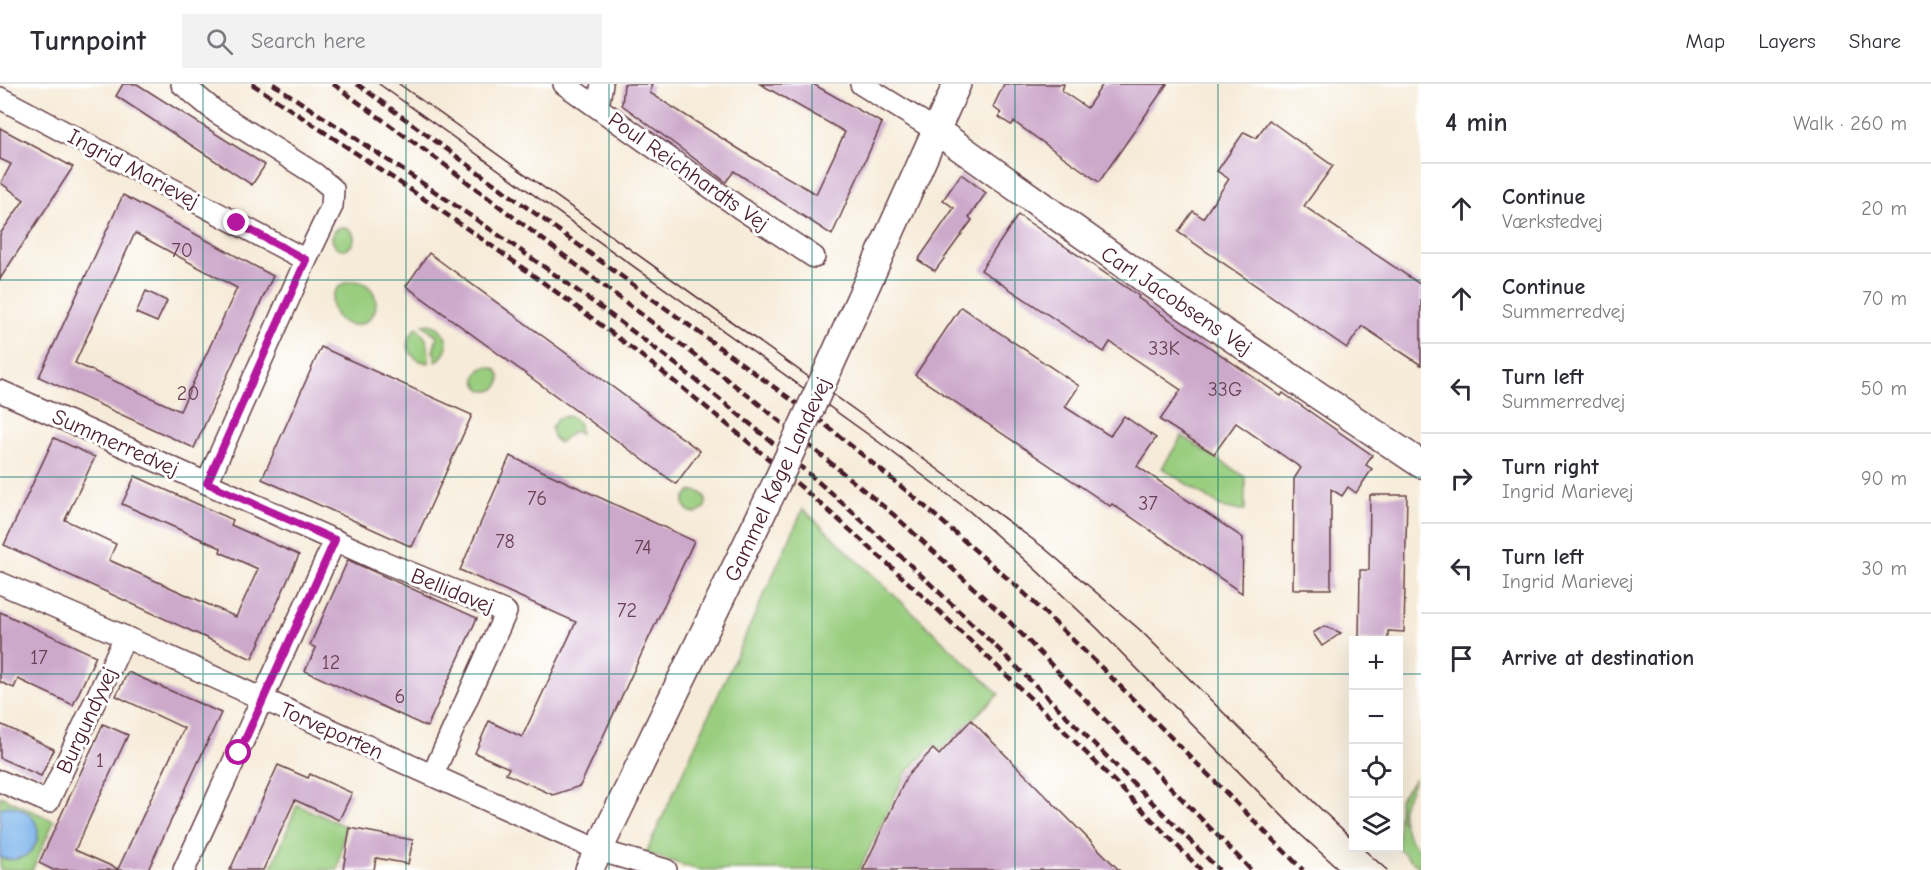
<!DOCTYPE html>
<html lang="en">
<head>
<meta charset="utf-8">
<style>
	:root { --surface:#fff; --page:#f2f2f3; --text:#2b2b33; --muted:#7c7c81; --line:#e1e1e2 }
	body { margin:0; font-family:"Comic Neue",sans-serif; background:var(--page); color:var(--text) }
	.controls { position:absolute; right:18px; bottom:18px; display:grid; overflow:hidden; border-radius:0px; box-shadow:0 6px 24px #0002 }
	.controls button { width:54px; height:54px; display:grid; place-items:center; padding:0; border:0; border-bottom:2px solid var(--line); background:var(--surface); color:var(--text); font:30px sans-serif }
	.stop { position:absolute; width:18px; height:18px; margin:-14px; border:4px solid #b5179e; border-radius:50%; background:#fff }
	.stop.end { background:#b5179e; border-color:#fff; box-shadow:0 2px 6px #0008 }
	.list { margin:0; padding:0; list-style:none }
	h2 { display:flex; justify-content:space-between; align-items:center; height:78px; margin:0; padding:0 24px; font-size:26px }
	h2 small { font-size:20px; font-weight:400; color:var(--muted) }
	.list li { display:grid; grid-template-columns:39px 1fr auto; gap:18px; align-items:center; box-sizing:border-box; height:90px; padding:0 24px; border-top:2px solid var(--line) }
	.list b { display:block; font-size:22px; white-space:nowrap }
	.list p { margin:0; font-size:20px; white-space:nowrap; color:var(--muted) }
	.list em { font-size:20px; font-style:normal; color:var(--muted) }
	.icon { flex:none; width:33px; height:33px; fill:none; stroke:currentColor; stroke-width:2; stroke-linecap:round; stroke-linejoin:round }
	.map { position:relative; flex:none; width:1421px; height:786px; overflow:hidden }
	header { display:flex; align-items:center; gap:36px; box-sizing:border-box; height:84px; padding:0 30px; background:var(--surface); border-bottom:2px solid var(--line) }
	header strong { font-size:28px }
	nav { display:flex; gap:33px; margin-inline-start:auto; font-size:21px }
	.search { width:420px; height:54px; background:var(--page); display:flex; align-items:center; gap:15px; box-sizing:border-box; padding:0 21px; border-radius:0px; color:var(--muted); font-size:22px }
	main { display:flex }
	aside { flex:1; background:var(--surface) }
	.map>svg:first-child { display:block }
</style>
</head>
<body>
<header>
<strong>Turnpoint</strong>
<div class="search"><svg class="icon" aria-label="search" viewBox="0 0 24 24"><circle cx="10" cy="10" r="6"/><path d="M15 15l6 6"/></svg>Search here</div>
<nav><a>Map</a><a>Layers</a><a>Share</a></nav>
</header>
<main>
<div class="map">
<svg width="1421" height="786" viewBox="0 0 1421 786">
	<rect width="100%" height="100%" fill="#fff"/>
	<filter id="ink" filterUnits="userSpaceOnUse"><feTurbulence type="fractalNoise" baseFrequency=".0167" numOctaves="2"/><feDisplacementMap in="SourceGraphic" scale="12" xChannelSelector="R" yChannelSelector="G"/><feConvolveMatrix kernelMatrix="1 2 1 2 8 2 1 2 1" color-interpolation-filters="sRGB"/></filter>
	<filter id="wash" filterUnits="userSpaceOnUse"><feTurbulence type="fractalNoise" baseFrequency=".008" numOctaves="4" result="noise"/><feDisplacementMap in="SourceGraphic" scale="24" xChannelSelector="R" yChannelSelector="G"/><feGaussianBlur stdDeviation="1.35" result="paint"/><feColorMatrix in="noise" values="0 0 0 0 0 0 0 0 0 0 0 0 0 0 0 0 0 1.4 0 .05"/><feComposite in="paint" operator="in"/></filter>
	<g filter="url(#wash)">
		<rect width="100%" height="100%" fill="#f6ebd8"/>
		<!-- green -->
		<g fill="#99ce7f" stroke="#727655" stroke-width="1.5">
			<circle cx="343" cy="154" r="11"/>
			<circle cx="354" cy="219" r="22"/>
			<path d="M430 240C450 245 453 268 435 278V270L433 268 437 252 423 241Z"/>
			<path d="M417 243C429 256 429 262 429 279 408 276 401 258 417 243Z"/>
			<circle cx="488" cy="295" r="12"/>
			<path d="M567 332 572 333 579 340 580 350 573 347 559 359 553 353 551 344 558 334Z"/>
			<path d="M1182 352 1245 393V426L1225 425 1162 384Z"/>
			<circle cx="695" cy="418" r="11"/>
			<path d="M803 425 999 610 940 666 933 661 906 689 859 786H698L646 769Z"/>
			<path d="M1414 696C1413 706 1408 710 1404 718 1396 733 1409 758 1421 767V785L1398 764 1399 715Z"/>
			<path d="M0 712 54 737 32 786H0Z"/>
			<path d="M297 721 345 742 338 786H271Z"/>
		</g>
		<!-- water -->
		<path fill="#7ab3ea" stroke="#62698a" stroke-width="1.5" d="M9 722C54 727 43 785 0 774V724Z"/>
		<g id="blocks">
			<!-- building -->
			<g fill="#cca8cb" fill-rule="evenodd">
				<path d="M123 0H137L265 81 252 101 116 12Z"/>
				<path d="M624 0H652L650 9 750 72 816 110 845 48 760 0H813L882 39 832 151 734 87 726 98 622 21Z"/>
				<path d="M1004 0H1064L1062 7 1087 24 1103 0H1167L1099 98 1014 38 1011 41 999 33 1001 29 993 23Z"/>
				<path d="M1269 36 1333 82 1304 122 1421 201V281L1362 242 1347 264 1178 148 1193 127 1203 134 1229 95 1217 87 1244 48 1256 54Z"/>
				<path d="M0 44 73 83 0 195V150L24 116 1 99 11 80 0 75Z"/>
				<path d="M961 90 986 109 969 133 972 136 935 187 918 176 954 124 943 116Z"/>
				<path d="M123 111 273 192 194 364 39 293ZM135 149 237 204 180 327 75 279Z"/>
				<path d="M1018 131 1139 212 1138 214 1281 312 1283 309 1372 371 1366 381 1372 385 1356 409 1348 403 1342 412 1331 405V505H1293L1294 395 1301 384 1236 339 1214 370 1160 336 1181 306 1110 258 1104 268 981 186Z"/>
				<path d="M429 169 700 367 676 400 406 202Z"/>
				<path d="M146 207 167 217 157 238 136 229Z"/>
				<path d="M961 223 1079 302 1065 323 1110 352 1124 332 1156 354 1137 382 1243 454 1242 509 1112 420 1110 422 915 291Z"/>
				<path d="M321 263 472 331 412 463 262 395Z"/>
				<path d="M54 354 95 373 65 436 116 460 109 476 236 533 258 485 220 468 221 464 122 420 135 392 233 436 231 441 299 471 252 575 4 461Z"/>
				<path d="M510 372 694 457 580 702 553 711 506 690 509 684 475 669 489 637 522 653 576 538 460 486Z"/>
				<path d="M1370 411H1407L1404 548 1388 547V556H1359L1360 486H1369Z"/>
				<path d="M348 476 477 534 427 643 305 587 316 564 310 561Z"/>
				<path d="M0 528 96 572 73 621 18 595 14 604 0 598Z"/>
				<path d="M1324 542 1341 549 1322 562 1313 549Z"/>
				<path d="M128 588 221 629 148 786H53L39 779 103 640 128 651 75 766 118 785 184 644 116 612Z"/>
				<path d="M971 636 1119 786H863L907 692 933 665 939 671Z"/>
				<path d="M0 640 54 665 41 692 0 674Z"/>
				<path d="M278 681 308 694 310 690 352 709 339 736 295 716 263 786H230Z"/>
				<path d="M350 744 413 756 408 780 376 774 374 786H343Z"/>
			</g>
		</g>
	</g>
	<g filter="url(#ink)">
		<use href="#blocks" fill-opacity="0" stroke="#643e45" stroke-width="1.5"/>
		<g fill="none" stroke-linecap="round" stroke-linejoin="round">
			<defs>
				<g id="minor">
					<path d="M182 0 216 28 315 90 333 105 332 122 306 176 207 399"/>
					<path d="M564 0 740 124 814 173"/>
					<path d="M861 0 937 47"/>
					<path d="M0 14 306 176"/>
					<path d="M598 22 602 0"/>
					<path d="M0 307 374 474 506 528 433 690"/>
					<path d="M0 499 125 553 598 766 666 786"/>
					<path d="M0 697 48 718 125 553"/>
					<path d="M184 786 335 456"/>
				</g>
				<g id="tertiary">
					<path d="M937 47 1156 203 1421 380"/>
					<path d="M828 286 957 0"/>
					<path d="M589 786 776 400"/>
				</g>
			</defs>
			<!-- minor casing -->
			<use href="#minor" stroke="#643e45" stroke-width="24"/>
			<!-- tertiary casing -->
			<use href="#tertiary" stroke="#643e45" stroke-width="30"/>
			<!-- minor -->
			<use href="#minor" stroke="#fff" stroke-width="21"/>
			<!-- tertiary -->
			<use href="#tertiary" stroke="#fff" stroke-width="27"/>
			<!-- tram -->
			<g stroke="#4a1f2b" stroke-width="1.5">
				<path d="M379 0 887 364 968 426 1035 485 1097 544 1301 751 1340 786"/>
				<path d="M399 0 936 384 1043 463 1139 545 1325 729 1354 756"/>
				<path d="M1362 764 1387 786"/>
			</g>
			<!-- rail -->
			<g stroke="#4a1f2b" stroke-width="4.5" stroke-dasharray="9 4.5" stroke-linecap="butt">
				<path d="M252 0C409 104 566 208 712 328 821 417 925 512 1026 610 1086 667 1143 727 1201 786"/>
				<path d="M273 0C432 105 591 209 738 330 909 470 1064 629 1219 786"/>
				<path d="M333 0 441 78 754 316 894 431 1004 532 1251 786"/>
				<path d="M357 0 822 338 914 413 1023 508 1099 581 1303 786"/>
			</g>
			<defs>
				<path id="tertiary-bridge" d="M776 400 828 286"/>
			</defs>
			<!-- tertiary-bridge casing -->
			<use href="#tertiary-bridge" stroke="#643e45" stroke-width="30" stroke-linecap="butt"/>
			<!-- tertiary-bridge -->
			<use href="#tertiary-bridge" stroke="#fff" stroke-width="27"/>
		</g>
	</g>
	<g fill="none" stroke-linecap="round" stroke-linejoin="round" filter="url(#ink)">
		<!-- route -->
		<path stroke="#b5179e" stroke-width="8" d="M237 139 306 176 207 399 335 456 239 669"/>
	</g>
	<!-- grid -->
	<path fill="none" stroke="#0f766e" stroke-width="1.5" stroke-opacity="0.55" d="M203 0V786M406 0V786M609 0V786M812 0V786M1015 0V786M1218 0V786M0 196H1421M0 393H1421M0 590H1354M1398 590H1421"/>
	<g text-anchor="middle" stroke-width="6" stroke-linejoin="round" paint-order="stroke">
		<!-- number labels -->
		<g font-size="20" fill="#6a4153">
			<text x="182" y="173">70</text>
			<text x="1164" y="271">33K</text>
			<text x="1225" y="312">33G</text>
			<text x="188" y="316">20</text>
			<text x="537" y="421">76</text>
			<text x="1148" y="426">37</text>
			<text x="505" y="464">78</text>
			<text x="643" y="470">74</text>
			<text x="627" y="533">72</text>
			<text x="39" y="580">17</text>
			<text x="331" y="585">12</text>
			<text x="400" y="619">6</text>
			<text x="100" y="683">1</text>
		</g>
		<!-- street labels -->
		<g font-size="22" fill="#4a1f2b" stroke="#fff">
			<text transform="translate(134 84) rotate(28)" y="8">Ingrid Marievej</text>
			<text transform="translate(689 87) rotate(35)" y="8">Poul Reichhardts Vej</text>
			<text transform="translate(1177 216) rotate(34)" y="8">Carl Jacobsens Vej</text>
			<text transform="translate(116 358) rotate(24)" y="8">Summerredvej</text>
			<text transform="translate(777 395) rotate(-65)" y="8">Gammel Køge Landevej</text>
			<text transform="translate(453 506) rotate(22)" y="8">Bellidavej</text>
			<text transform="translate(86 636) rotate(-65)" y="8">Burgundyvej</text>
			<text transform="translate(332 646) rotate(24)" y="8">Torveporten</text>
		</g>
	</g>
</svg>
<div class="controls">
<button>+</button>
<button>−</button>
<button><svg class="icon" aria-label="locate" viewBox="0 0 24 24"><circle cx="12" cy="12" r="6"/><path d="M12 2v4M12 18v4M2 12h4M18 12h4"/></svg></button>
<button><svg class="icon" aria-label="layers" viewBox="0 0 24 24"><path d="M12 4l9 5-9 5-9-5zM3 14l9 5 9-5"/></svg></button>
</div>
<div class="stop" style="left:239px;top:669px"></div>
<div class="stop end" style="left:237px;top:139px"></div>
</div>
<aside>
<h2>4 min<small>Walk · 260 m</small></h2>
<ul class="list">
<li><svg class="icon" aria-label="ahead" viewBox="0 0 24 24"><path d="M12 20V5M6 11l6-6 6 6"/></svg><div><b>Continue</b><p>Værkstedvej</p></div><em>20 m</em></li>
<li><svg class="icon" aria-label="ahead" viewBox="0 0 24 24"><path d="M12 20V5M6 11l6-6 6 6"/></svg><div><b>Continue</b><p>Summerredvej</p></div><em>70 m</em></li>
<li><svg class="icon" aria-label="left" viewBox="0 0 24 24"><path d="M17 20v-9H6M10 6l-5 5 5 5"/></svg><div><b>Turn left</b><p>Summerredvej</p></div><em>50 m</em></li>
<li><svg class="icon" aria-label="right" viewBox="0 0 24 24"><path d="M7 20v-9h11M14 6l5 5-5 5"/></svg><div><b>Turn right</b><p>Ingrid Marievej</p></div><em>90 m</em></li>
<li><svg class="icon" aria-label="left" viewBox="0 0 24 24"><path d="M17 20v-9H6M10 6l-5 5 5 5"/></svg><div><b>Turn left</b><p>Ingrid Marievej</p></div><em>30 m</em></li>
<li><svg class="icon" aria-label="arrive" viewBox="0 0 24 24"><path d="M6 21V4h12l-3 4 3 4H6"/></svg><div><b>Arrive at destination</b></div></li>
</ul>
</aside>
</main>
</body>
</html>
